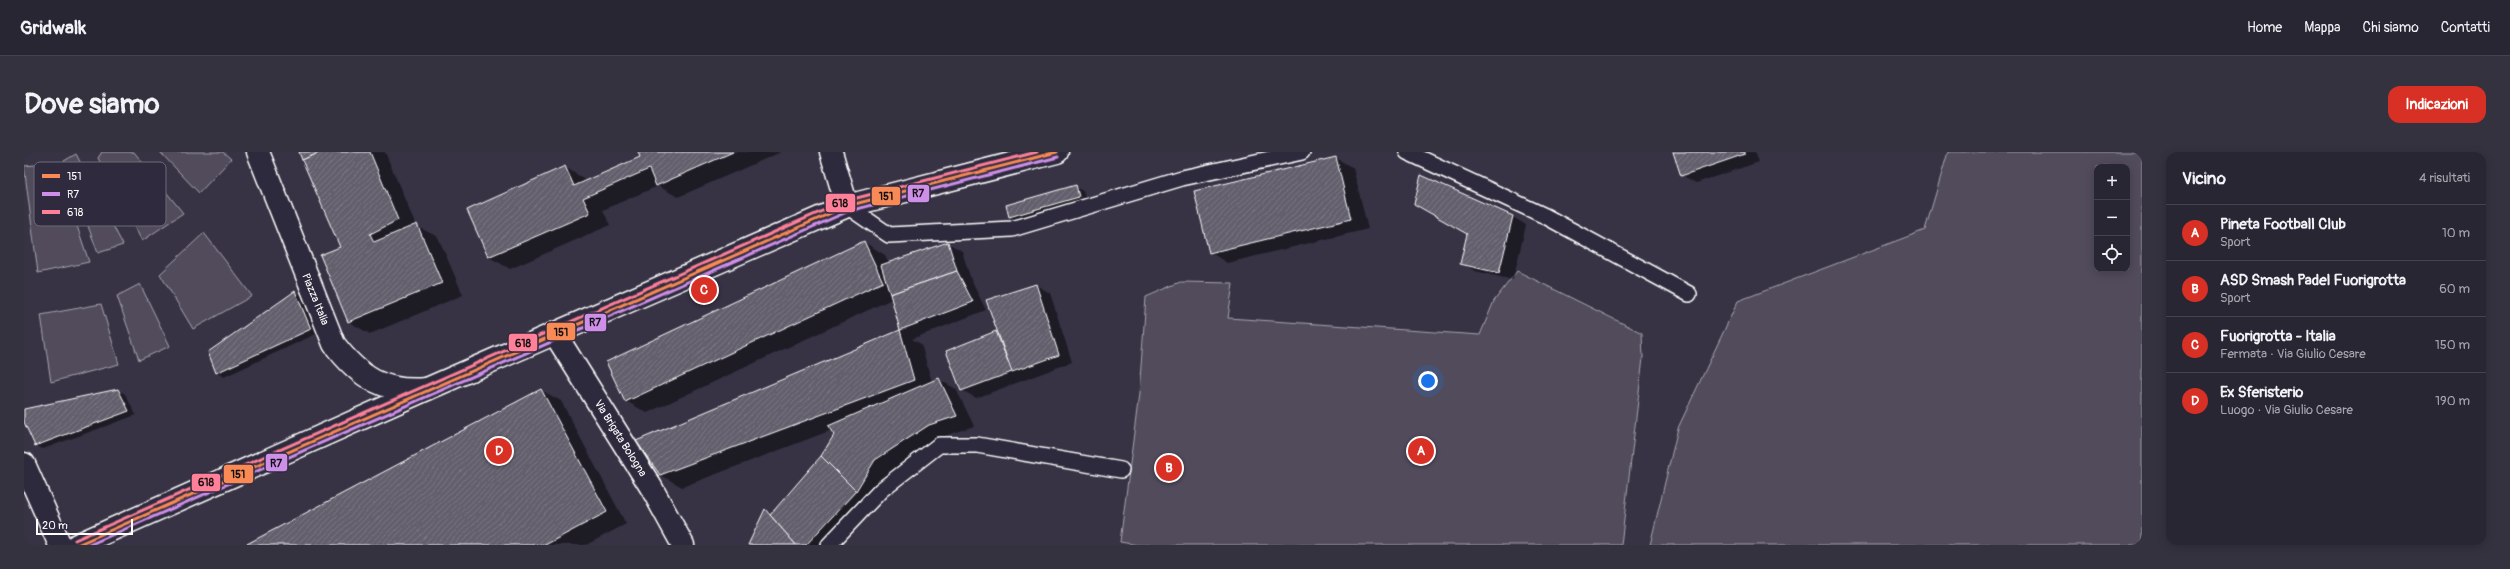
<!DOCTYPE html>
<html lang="it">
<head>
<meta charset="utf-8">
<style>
	:root { --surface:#292634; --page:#353240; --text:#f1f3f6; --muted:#a5a5ac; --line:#45434f; --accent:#d93025 }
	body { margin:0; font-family:Pangolin,sans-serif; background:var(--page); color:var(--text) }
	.controls { position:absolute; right:12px; top:12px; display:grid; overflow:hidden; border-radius:8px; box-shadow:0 2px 10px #0003 }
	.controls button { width:36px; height:36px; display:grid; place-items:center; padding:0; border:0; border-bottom:1px solid var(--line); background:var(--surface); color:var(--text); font:20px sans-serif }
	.scale { position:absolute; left:12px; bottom:10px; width:97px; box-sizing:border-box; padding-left:4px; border:2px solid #fff; border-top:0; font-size:11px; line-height:14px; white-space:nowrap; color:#fff; -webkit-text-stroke:3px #2f2a3d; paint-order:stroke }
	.you { position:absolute; left:1404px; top:229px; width:14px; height:14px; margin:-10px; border:3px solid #fff; border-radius:50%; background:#1a73e8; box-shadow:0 0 0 6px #1a73e833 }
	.badge { display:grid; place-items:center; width:26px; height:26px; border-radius:50%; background:var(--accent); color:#fff; font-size:13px; font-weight:700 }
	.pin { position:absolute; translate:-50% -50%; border:2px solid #fff; box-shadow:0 1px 4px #0006 }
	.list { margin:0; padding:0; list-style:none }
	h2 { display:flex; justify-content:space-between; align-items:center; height:52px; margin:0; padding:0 16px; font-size:17px }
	h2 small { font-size:13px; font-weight:400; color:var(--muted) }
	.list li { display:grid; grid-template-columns:26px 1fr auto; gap:12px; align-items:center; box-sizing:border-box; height:56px; padding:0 16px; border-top:1px solid var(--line) }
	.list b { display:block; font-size:15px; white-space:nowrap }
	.list p { margin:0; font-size:13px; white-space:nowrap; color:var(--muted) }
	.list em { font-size:13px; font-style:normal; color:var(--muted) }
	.icon { flex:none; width:22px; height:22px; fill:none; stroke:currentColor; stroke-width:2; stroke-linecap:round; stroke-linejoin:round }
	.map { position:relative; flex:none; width:2118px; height:393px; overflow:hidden; border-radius:12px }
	header { display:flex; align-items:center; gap:24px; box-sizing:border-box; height:56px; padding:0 20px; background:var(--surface); border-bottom:1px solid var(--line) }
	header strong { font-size:19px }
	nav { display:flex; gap:22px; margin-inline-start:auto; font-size:14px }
	.intro { display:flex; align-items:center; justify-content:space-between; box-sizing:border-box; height:96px; padding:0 24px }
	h1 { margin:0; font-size:28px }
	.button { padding:10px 18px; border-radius:12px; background:var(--accent); color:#fff; font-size:14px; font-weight:700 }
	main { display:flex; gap:24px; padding:0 24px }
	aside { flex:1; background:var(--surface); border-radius:12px; box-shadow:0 2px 10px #0003 }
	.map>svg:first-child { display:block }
</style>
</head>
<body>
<header>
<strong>Gridwalk</strong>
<nav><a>Home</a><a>Mappa</a><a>Chi siamo</a><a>Contatti</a></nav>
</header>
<div class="intro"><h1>Dove siamo</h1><a class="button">Indicazioni</a></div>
<main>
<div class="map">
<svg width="2118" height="393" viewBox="0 0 2118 393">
	<defs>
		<pattern id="building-hatch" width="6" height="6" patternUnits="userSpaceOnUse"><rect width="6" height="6" fill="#635f6d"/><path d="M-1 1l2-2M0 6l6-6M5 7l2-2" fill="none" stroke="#7a7783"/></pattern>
	</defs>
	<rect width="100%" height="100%" fill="#373345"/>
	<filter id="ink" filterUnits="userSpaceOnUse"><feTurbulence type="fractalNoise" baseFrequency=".025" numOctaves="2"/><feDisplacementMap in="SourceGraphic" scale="8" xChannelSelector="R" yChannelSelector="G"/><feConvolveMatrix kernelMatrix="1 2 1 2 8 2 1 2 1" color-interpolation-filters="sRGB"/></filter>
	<g filter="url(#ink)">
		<!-- grass -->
		<g fill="#514c5c" stroke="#a8a6ae" fill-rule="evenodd">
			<path d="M78 0H110L159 61 118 89 74 6Z"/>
			<path d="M136 0H199L207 7 175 41Z"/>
			<path d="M1924 0H2118V393H1626L1654 276 1714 149 1901 78ZM2073 15H2103V117H2073Z"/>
			<path d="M52 2 99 93 74 101 40 9Z"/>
			<path d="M32 11 65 110 14 121 0 14Z"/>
			<path d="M180 81 228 144 169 177 136 122Z"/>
			<path d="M1493 119 1618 181 1619 206 1597 393H1114L1096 390 1115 242 1122 145 1157 130 1209 131 1204 166 1456 183 1470 149Z"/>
			<path d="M116 132 146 194 115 208 93 144Z"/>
			<path d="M77 152 95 212 27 230 17 163Z"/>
		</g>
		<!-- shadow -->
		<g fill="#0007">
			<path d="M277 0H361L392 74 414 85 439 143 346 182 325 170 297 104 317 96Z"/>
			<path d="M615 0H757L654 45 634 34 579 58 586 73 486 117 465 105 444 58 541 15 563 29 617 5Z"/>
			<path d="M1650 0H1731L1735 10 1672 31 1658 23Z"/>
			<path d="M1312 6 1329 16 1344 77 1203 111 1186 100Z"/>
			<path d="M1051 35 1059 39 1062 49 993 69 986 64Z"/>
			<path d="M1489 65 1502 73 1489 128 1451 119 1438 111 1444 82Z"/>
			<path d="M840 90 861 103 865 111 924 91 938 99 947 128 962 158 888 187 897 192 908 230 914 227 932 237 950 274 923 283 869 318 850 348 804 393H725L741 359 748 362 798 305 811 283 808 278 658 335 637 323 613 290 878 179 868 147 623 261 602 249Z"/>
			<path d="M1012 133 1026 141 1048 210 952 246 938 238 923 199 973 180 964 148Z"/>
			<path d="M271 140 279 144 294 181 200 225 193 221Z"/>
			<path d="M94 238 101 242 112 263 19 297 11 293 0 268V258Z"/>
			<path d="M517 238 537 249 602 372 562 393H223Z"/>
		</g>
		<!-- building -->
		<g fill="url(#building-hatch)" stroke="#fff">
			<path d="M275 0H297L278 8Z"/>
			<path d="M297 0H346L374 68 346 82 350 90 393 72 418 131 324 170 296 103 316 95 278 8Z"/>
			<path d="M614 0H709L632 34 625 17 559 46 566 61 464 105 443 58 541 14 550 34 616 5Z"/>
			<path d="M1649 0H1721V2L1657 24Z"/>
			<path d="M1312 5 1327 67 1185 101 1170 39Z"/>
			<path d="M1397 23 1489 64 1475 121 1436 112 1443 82 1390 52Z"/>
			<path d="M1052 33 1055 45 985 65 982 53Z"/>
			<path d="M840 89 859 130 601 250 582 210Z"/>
			<path d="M924 90 933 119 866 142 857 113Z"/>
			<path d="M933 119 949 150 876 178 866 142Z"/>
			<path d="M1012 132 1035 203 988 220 962 148Z"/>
			<path d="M271 139 287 177 192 221 184 200Z"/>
			<path d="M876 178 890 228 636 323 612 289Z"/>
			<path d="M972 179 988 220 937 239 922 199Z"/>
			<path d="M915 226 933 264 905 273 851 308 832 339 797 304 810 283 804 274Z"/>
			<path d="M94 237 105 259 11 294 0 270V257Z"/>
			<path d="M517 237 583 360 521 393H221Z"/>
			<path d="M797 304 832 339 782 393H772L746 363Z"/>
			<path d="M741 357 746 363 772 393H724Z"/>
		</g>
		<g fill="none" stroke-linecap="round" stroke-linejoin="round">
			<defs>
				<g id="service">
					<path d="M1383 0 1521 64 1665 142"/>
					<path d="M823 54 865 83 988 77 1158 26 1278 0"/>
					<path d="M805 393 857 338 915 293H953L1097 318"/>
				</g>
				<g id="minor">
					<path d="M234 0 310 192C336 226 360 241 403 237"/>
					<path d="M807 0 823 54"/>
					<path d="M531 182 627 335 659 393"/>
					<path d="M0 312 36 393"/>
				</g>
				<path id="primary" d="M53 393 403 237 823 54 1033 0"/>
			</defs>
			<!-- service casing -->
			<use href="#service" stroke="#fff" stroke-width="18"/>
			<!-- minor casing -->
			<use href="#minor" stroke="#fff" stroke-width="25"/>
			<!-- primary casing -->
			<use href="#primary" stroke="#fff" stroke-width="25"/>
			<!-- service -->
			<use href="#service" stroke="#2f2a3d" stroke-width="15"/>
			<!-- minor -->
			<use href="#minor" stroke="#2f2a3d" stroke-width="22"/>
			<!-- primary -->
			<use href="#primary" stroke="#2f2a3d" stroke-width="22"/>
			<defs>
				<path id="bus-1" d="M53 393 823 54 1033 0"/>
				<path id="bus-2" d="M65 393 825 59 1034 5"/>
				<path id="bus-3" d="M51 388 821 49 1013 0"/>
			</defs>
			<!-- bus-1 casing -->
			<use href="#bus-1" stroke="#2f2a3d" stroke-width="6"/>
			<!-- bus-2 casing -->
			<use href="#bus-2" stroke="#2f2a3d" stroke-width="6"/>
			<!-- bus-3 casing -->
			<use href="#bus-3" stroke="#2f2a3d" stroke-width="6"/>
			<!-- bus-1 -->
			<use href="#bus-1" stroke="#f98a56" stroke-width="3"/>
			<!-- bus-2 -->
			<use href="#bus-2" stroke="#ce8fe9" stroke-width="3"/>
			<!-- bus-3 -->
			<use href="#bus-3" stroke="#ff8098" stroke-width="3"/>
		</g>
	</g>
	<g text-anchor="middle" stroke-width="3.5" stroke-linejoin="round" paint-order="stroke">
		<!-- street labels -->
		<g font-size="11" fill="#fff" stroke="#2f2a3d">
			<text transform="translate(292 147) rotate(68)" y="4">Piazza Italia</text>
			<text transform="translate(597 286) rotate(58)" y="4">Via Brigata Bologna</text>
		</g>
	</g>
	<!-- legend -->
	<rect x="10" y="10" width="132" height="64" rx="6" fill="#2f2a3d" stroke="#6d6a77" stroke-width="1"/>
	<rect x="18" y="22" width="18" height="4" fill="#f98a56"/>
	<rect x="18" y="40" width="18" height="4" fill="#ce8fe9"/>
	<rect x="18" y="58" width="18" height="4" fill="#ff8098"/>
	<g font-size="11" fill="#fff">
		<text x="43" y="28">151</text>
		<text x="43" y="46">R7</text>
		<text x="43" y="64">618</text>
	</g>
	<g stroke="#2f2a3d" stroke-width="1.5">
		<rect x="883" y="32" width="23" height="19" rx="4" fill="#ce8fe9"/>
		<rect x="847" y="34" width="30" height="20" rx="4" fill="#f98a56"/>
		<rect x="801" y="41" width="31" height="20" rx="4" fill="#ff8098"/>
		<rect x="560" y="161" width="23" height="19" rx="4" fill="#ce8fe9"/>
		<rect x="522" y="170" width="30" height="19" rx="4" fill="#f98a56"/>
		<rect x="484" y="181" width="30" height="19" rx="4" fill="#ff8098"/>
		<rect x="241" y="301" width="23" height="19" rx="4" fill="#ce8fe9"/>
		<rect x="199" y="312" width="31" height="20" rx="4" fill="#f98a56"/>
		<rect x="167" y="321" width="30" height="19" rx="4" fill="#ff8098"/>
	</g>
	<g font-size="11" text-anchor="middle" font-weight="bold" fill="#111">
		<text x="894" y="45">R7</text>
		<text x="862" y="48">151</text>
		<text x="816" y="55">618</text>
		<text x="571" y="174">R7</text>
		<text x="537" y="184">151</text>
		<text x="499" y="195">618</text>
		<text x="252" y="315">R7</text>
		<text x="214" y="326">151</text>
		<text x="182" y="334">618</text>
	</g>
</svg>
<div class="controls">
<button>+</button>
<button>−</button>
<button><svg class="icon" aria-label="locate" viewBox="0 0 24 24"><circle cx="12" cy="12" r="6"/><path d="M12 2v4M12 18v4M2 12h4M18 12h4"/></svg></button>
</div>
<div class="scale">20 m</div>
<div class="you"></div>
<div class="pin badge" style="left:1397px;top:299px">A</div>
<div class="pin badge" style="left:1145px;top:316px">B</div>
<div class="pin badge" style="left:680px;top:138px">C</div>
<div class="pin badge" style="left:475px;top:299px">D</div>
</div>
<aside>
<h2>Vicino<small>4 risultati</small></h2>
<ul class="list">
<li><span class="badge">A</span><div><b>Pineta Football Club</b><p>Sport</p></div><em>10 m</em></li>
<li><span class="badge">B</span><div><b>ASD Smash Padel Fuorigrotta</b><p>Sport</p></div><em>60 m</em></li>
<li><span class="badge">C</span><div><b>Fuorigrotta - Italia</b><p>Fermata · Via Giulio Cesare</p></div><em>150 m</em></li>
<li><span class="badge">D</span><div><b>Ex Sferisterio</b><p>Luogo · Via Giulio Cesare</p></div><em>190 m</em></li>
</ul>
</aside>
</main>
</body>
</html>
